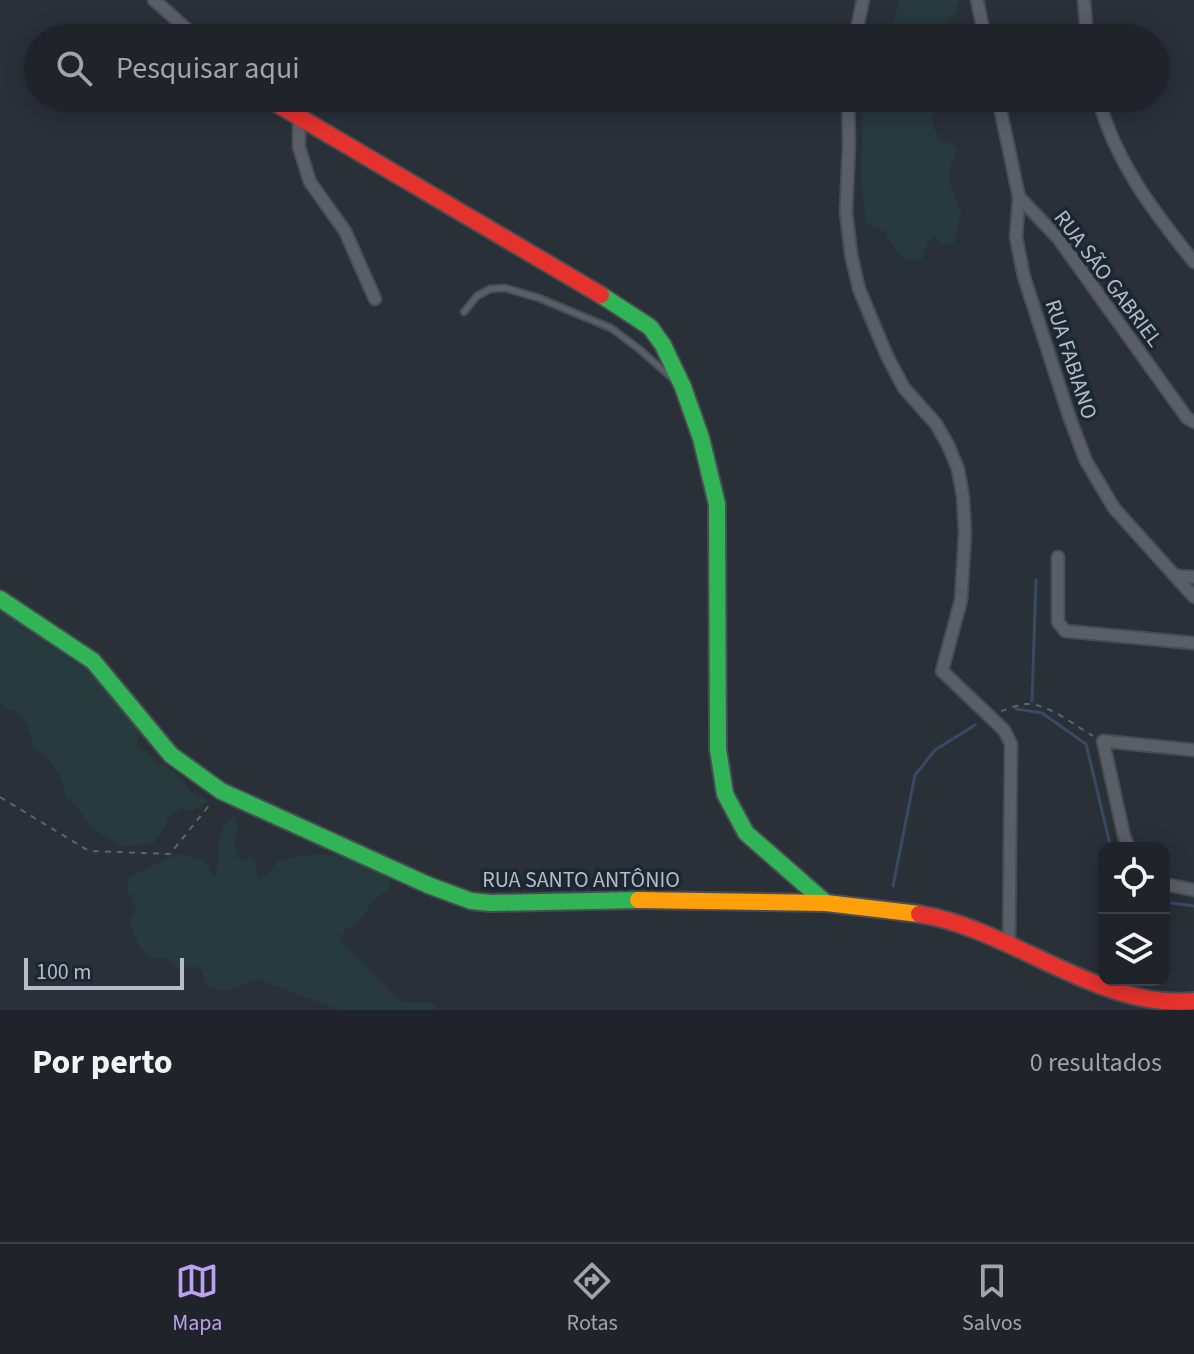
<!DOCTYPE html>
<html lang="pt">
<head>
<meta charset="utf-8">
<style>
	:root { --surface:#20242a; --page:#282c32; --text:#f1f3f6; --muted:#a2a4a8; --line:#3d4147; --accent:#bca0f2 }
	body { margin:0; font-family:"Source Sans 3",sans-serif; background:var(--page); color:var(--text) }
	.controls { position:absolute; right:24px; bottom:24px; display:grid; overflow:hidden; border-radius:16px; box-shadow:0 4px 20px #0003 }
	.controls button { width:72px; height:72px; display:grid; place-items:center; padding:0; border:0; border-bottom:2px solid var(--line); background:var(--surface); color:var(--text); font:40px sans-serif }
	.scale { position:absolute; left:24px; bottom:20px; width:160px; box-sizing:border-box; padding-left:8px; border:4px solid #b4bcc9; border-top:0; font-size:22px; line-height:28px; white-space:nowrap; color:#b4bcc9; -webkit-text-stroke:6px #1d2633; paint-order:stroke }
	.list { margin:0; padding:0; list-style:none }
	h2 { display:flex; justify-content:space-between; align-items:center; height:104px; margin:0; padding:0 32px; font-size:34px }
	h2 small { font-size:26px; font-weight:400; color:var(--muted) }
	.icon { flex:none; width:44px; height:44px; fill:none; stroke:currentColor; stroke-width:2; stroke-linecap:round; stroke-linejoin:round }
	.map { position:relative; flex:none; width:1194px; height:1010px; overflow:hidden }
	.search { position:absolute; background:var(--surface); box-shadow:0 4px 20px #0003; left:24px; right:24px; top:24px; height:88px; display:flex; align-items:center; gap:20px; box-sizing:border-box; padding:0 28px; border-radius:44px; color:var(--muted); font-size:30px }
	.sheet { height:232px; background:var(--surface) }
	nav { display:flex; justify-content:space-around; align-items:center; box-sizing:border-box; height:112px; border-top:2px solid var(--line); background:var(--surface); font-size:22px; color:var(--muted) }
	nav a { display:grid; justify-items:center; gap:4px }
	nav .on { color:var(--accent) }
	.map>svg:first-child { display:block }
</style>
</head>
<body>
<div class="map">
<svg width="1194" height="1010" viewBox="0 0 1194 1010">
	<rect width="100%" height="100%" fill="#2a3038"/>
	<!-- green -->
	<g fill="#273a3e">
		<path d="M899 0H959L956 12 941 28V38H888L892 34Z"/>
		<path d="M863 98H941L931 118 939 140 952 144 957 151 951 163 949 182 961 212 954 245 941 243 935 236 928 241 922 260 906 261 895 250 884 231 866 224 861 178Z"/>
		<path d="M0 607 89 667 140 725 142 734 137 741 139 748 147 751 155 762 165 765 175 772 191 792 209 800 201 807 190 811 182 808 167 818 166 826 153 844 122 846 91 828 78 807 65 795 61 777 47 756 34 750C30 737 31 721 18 713 11 709 7 710 0 703Z"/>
		<path d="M234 816 238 828 234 842 239 859 246 861 250 856 256 863 258 879 270 874 277 861C308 853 328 852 359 860L368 871 377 869 390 879 388 891C362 903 374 908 360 920 348 930 349 922 340 939L402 1002 433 1003 437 1010H339L258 979C234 986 231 998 205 984L202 969 192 966C180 973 175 967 166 958L151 959 140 948 130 923 136 907 128 892 127 878 178 854 204 861 215 877C223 854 209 837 234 816Z"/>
	</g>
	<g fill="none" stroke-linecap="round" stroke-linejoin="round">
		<!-- stream -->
		<g stroke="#384963" stroke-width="3">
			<path d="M1032 701 1036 580"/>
			<path d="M1016 709 1042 713 1086 744 1111 848"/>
			<path d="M893 886 915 775 935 750 975 725"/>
			<path d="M1164 902 1194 906"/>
		</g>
		<defs>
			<path id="lane" d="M464 312 477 296 490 289 505 288 539 298 611 328 639 349 673 379"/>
			<g id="street">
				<path d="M154 0 197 38"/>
				<path d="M977 0 985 38"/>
				<path d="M1084 0 1087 38"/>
				<path d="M855 38 863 0"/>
				<path d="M848 98 849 144 846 212 851 254 859 289 887 356 904 388 936 424 948 445 958 469 963 497 965 533 961 600 942 671 1004 730 1011 744 1009 946"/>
				<path d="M998 98 1019 197 1016 237 1024 277 1069 416 1086 461 1114 508 1194 597"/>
				<path d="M1098 98C1116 163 1153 211 1194 262"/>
				<path d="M299 117V147L310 182 345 231 375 299"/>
				<path d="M1019 197 1058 238 1187 418 1194 422"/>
				<path d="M1058 557V622L1065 631 1194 643"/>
				<path d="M1178 576 1194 577"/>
				<path d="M1129 848 1124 836 1103 741 1194 750"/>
				<path d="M1164 884 1194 890"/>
			</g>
			<g id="fast">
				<path d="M601 295 650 327 663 345 683 387 701 438 717 504 718 749 725 794 746 833 826 903"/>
				<path d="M0 599 93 661 171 755 221 791 428 885 471 901 491 903 638 900"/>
			</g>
			<path id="slow" d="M638 900 826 903 919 914"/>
			<g id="jam">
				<path d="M267 98 601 295"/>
				<path d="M919 914C1013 929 1098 1010 1194 1001"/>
			</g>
		</defs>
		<!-- lane casing -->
		<use href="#lane" stroke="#484c53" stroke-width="9"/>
		<!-- street casing -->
		<use href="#street" stroke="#484c53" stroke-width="15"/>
		<!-- fast casing -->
		<use href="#fast" stroke="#484c53" stroke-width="20"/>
		<!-- slow casing -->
		<use href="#slow" stroke="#484c53" stroke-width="20"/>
		<!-- jam casing -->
		<use href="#jam" stroke="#484c53" stroke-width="20"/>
		<!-- path -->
		<g stroke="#5d636a" stroke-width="2" stroke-dasharray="6 6" stroke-linecap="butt">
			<path d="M1001 711C1009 709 1019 704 1027 704 1049 704 1074 725 1093 736"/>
			<path d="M0 797 89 851 170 854 211 803"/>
		</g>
		<!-- lane -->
		<use href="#lane" stroke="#5a5e66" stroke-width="5"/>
		<!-- street -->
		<use href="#street" stroke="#5a5e66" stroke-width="11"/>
		<!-- fast -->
		<use href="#fast" stroke="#30b455" stroke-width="16"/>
		<!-- slow -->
		<use href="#slow" stroke="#ff9f0a" stroke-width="16"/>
		<!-- jam -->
		<use href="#jam" stroke="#e5322d" stroke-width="16"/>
	</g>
	<g text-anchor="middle" stroke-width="7" stroke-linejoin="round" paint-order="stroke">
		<!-- street labels -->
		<g font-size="22" fill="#b4bcc9" stroke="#1d2633">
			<text transform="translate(1109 278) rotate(53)" y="8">RUA SÃO GABRIEL</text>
			<text transform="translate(1072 359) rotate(72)" y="8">RUA FABIANO</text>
			<text x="581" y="887">RUA SANTO ANTÔNIO</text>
		</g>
	</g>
</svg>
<div class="controls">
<button><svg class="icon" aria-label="locate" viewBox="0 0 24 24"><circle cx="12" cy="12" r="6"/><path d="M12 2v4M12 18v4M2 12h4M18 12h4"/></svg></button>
<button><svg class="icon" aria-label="layers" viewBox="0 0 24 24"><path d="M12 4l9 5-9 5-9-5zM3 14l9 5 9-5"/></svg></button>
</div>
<div class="scale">100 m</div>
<div class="search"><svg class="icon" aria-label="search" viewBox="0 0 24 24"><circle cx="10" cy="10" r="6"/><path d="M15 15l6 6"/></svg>Pesquisar aqui</div>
</div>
<section class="sheet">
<h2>Por perto<small>0 resultados</small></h2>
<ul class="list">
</ul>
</section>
<nav>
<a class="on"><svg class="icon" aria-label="map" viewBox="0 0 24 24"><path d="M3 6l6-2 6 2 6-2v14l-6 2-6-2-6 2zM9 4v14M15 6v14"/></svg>Mapa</a>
<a><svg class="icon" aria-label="directions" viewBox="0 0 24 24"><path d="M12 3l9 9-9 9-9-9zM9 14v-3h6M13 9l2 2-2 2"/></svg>Rotas</a>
<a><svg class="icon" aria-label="saved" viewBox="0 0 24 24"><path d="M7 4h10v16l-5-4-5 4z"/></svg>Salvos</a>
</nav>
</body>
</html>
